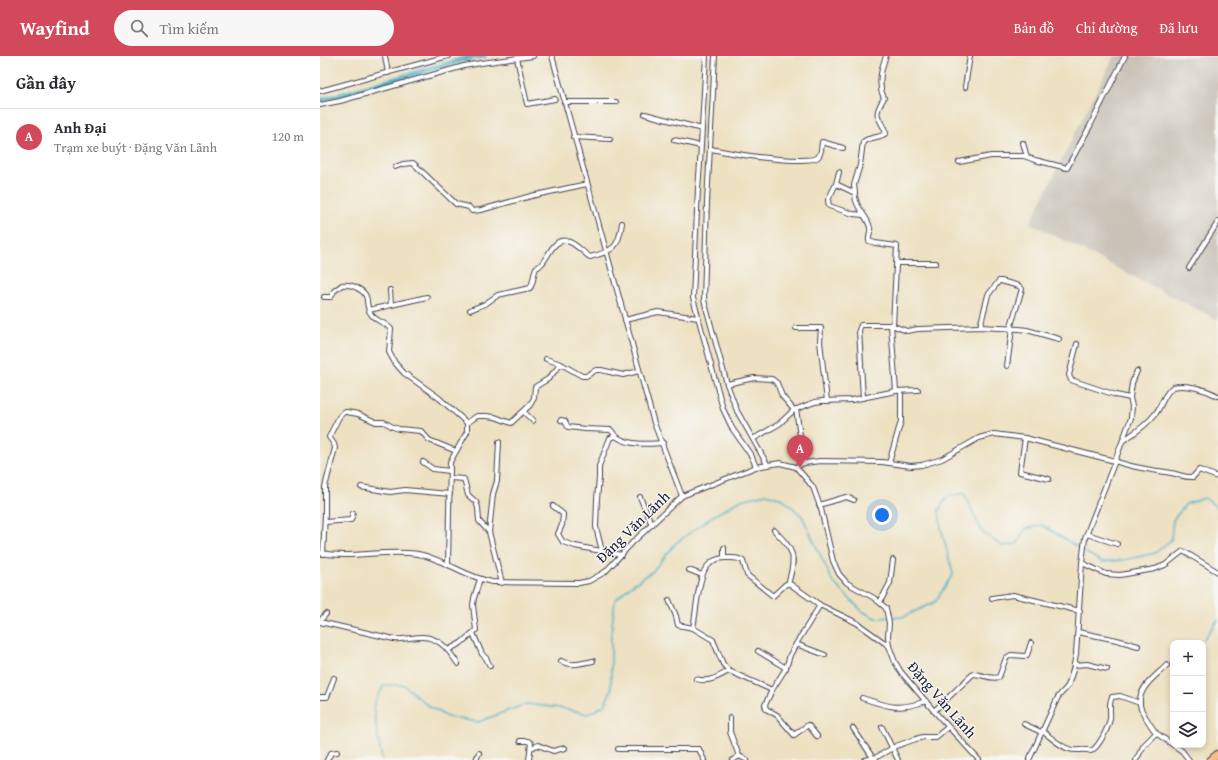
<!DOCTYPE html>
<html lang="vi">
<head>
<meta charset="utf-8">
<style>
	:root { --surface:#fff; --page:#f7f7f7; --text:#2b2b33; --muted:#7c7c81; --line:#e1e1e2; --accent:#d1495b }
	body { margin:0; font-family:"Gentium Book Plus",serif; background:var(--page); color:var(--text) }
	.controls { position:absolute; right:12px; bottom:12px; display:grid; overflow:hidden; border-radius:8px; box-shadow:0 2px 6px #0003 }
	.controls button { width:36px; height:36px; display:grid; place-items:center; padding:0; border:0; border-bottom:1px solid var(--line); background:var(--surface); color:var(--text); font:20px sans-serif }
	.you { position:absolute; left:562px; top:459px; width:14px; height:14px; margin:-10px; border:3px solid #fff; border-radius:50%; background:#1a73e8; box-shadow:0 0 0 6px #1a73e833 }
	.badge { display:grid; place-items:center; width:26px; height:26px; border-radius:50%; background:var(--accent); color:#fff; font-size:13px; font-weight:700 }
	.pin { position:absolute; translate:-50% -33px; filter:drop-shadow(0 1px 2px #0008) }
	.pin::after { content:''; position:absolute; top:21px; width:14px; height:12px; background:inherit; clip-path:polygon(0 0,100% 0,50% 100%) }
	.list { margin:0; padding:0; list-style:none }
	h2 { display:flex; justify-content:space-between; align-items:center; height:52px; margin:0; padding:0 16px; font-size:17px }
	h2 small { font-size:13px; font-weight:400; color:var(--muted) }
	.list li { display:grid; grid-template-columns:26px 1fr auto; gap:12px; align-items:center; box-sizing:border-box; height:56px; padding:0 16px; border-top:1px solid var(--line) }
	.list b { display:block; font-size:15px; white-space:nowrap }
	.list p { margin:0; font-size:13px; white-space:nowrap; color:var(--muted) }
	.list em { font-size:13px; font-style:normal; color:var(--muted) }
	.icon { flex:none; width:22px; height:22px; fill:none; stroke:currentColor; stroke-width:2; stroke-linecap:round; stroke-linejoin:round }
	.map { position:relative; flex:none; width:898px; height:704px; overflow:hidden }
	header { display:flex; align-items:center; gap:24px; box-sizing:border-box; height:56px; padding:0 20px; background:var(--accent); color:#fff }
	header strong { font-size:19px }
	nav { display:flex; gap:22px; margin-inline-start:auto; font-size:14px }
	.search { width:280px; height:36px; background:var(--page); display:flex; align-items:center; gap:10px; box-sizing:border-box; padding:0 14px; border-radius:22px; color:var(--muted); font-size:15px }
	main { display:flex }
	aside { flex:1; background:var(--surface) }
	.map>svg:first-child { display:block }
</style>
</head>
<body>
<header>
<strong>Wayfind</strong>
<div class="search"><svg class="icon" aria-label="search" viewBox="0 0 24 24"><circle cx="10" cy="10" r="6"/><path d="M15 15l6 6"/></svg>Tìm kiếm</div>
<nav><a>Bản đồ</a><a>Chỉ đường</a><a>Đã lưu</a></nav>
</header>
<main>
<aside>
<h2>Gần đây<small></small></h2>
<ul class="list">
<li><span class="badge">A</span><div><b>Anh Đại</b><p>Trạm xe buýt · Đặng Văn Lãnh</p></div><em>120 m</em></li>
</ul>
</aside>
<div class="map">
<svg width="898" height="704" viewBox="0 0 898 704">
	<rect width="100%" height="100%" fill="#f6f6f2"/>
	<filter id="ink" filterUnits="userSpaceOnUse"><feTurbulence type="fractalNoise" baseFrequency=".025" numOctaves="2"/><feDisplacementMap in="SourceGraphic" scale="8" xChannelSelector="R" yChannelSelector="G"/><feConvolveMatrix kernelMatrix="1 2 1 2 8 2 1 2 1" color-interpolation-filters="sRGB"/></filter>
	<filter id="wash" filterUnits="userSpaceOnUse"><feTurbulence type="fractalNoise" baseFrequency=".012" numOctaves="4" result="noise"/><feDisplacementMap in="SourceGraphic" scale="16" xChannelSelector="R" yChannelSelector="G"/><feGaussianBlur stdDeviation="0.9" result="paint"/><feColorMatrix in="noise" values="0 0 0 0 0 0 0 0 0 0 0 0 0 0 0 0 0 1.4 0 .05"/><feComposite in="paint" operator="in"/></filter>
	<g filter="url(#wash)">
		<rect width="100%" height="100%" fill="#eee1c2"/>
		<!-- industrial -->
		<path fill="#c9c3b8" d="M794 0H898V264L710 167Z"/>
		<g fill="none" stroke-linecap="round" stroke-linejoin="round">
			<!-- stream -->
			<g stroke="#48b1c7" stroke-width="1.5">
				<path d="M765 496 782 506 804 504 835 497 851 484 853 464 866 448 885 442 898 452"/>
				<path d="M884 583 898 564"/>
				<path d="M62 704 53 650 64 629H84L106 648 127 661 158 666 206 648 240 652 268 658 285 649 291 634V578L295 544 312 529 332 516 356 487 393 460 421 444 446 438 463 443 482 460 513 526 542 555 555 562 583 561 615 546 633 518 621 472 619 454 627 441 644 437 662 476 682 490 697 488 705 473 722 469 762 494"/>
			</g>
			<!-- canal -->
			<path stroke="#48b1c7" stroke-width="5.5" d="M0 45 148 2 164 0"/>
		</g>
	</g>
	<g filter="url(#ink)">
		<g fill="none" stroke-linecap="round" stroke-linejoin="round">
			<defs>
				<g id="street">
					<path d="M65 0 68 17"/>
					<path d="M232 0 334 367 362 440"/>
					<path d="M386 0 380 107 378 133 373 242 403 353 412 372 432 401 436 411"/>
					<path d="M395 0 387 146 384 244 407 328 417 355 447 408"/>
					<path d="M197 2 207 48 235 43"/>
					<path d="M645 31 650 0"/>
					<path d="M0 35 128 0"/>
					<path d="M244 46H296"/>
					<path d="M0 49 20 45 144 10 161 7 213 0"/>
					<path d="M325 58 382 73"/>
					<path d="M253 81 290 83"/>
					<path d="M354 84 381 90"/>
					<path d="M703 87 707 101"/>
					<path d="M391 93C420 99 449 104 480 104 485 103 494 105 498 101 502 97 501 91 502 86L523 92"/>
					<path d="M639 106 671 100H704L715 104 747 112 770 70 805 0"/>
					<path d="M75 111 83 108 93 107 136 148 149 151 152 155 161 154 211 140 267 128"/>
					<path d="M519 116 516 128 508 144 509 150 533 158 543 159"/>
					<path d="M516 128 535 137C534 151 548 160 550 172 551 177 548 180 549 185L555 187 577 190 573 269"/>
					<path d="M535 137 534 129 540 109 543 86C550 80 559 83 566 77 559 59 552 62 564 42 563 39 561 36 561 33 559 22 562 10 566 0"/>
					<path d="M577 207H616"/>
					<path d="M869 212 898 166"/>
					<path d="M70 234 71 249"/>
					<path d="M4 241H11L14 235 22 229C28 228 32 229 37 232 53 240 43 248 51 258 55 265 65 266 71 273L69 296 75 307 84 317 119 342 147 367"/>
					<path d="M49 254 107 241"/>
					<path d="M150 254 165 248 178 239 210 232C214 226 213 218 216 212 227 209 231 181 247 185 256 187 263 197 270 201 294 195 299 191 302 167"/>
					<path d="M305 264 338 256 378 262"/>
					<path d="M571 269 576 335"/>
					<path d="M660 271 668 239 679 225H681L699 230 702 233 690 273"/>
					<path d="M476 272H501L500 286 507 345"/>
					<path d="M757 288 749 319 751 324 796 339 810 342"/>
					<path d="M226 303 241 308"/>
					<path d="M687 310 692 273"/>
					<path d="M817 315 812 327 810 342 812 350 811 362 795 405C813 412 832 414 851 417 859 418 865 422 873 421L879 414 898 421"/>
					<path d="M407 328 434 322 452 323 457 327 462 340 474 354"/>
					<path d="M543 342 539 274 541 269H571L587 275 598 273 660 271 699 273 707 274 739 283"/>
					<path d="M476 353 484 407"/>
					<path d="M204 356 213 365"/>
					<path d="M241 364 245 365 248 371 265 373 291 374C293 376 294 379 297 381 311 390 327 388 343 387"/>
					<path d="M705 382 700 416 729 423"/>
					<path d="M433 383 459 368 474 354 495 346 502 345 532 344 576 335 598 334"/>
					<path d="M804 384C815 377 828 368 836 357 842 349 844 337 853 331 867 328 885 333 898 340"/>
					<path d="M179 386 177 425 173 438 169 476 182 527"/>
					<path d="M103 406 113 413 130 415"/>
					<path d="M569 407 581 365V336"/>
					<path d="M476 411 484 407 500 405 562 406 591 410 602 409 622 403 659 382 674 378 705 382 795 405 765 482 762 507 756 598 753 614 748 630 738 641 709 704"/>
					<path d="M130 422 144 423 148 439 156 446 158 452 159 465 169 476"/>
					<path d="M41 431 70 436 85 434 130 438"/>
					<path d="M320 441 332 469"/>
					<path d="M499 449 526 441 534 444"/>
					<path d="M233 450 243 458 242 469 238 478 243 486 255 490 302 499"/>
					<path d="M5 466 31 464 33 457"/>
					<path d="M454 474C474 495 477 499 468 528"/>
					<path d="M767 478 797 488"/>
					<path d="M404 492V502"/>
					<path d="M282 495 276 471 277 443 279 422V410L290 382 295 380"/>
					<path d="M0 497C33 503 66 493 98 498 111 500 123 507 135 512 147 518 159 523 172 526L259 527 269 525 285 516 313 486 362 440 436 411 460 407 476 411 493 431 501 453 513 505 519 518 527 527 554 542 566 552 569 567 568 581 569 590 575 606 581 616 614 655 659 704"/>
					<path d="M3 498 5 458V431L15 392 14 388 9 381 19 361 24 356H27L38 358 56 366H64L73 371 79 373 101 375 109 384 136 395"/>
					<path d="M762 507 786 518 800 519 835 513 845 509 863 495 898 516"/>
					<path d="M128 509 130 406 147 376V367L157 360H166L175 361 191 367 210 349 214 342 215 331 228 323 241 308 262 320H266L276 314H281L303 319 319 315"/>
					<path d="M369 514 382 519"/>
					<path d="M672 542 693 539 760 555"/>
					<path d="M349 544 356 560 358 569 373 572 393 584 403 608 409 615 452 634"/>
					<path d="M560 546 570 527 573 504"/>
					<path d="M0 565 6 558"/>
					<path d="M0 566 74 583C84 584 92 581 102 581 120 581 129 595 138 608"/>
					<path d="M373 572C376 558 378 522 386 512 391 505 398 502 405 502 412 502 418 501 423 505L427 519 453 540 466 528H470L500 549 537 567 569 590"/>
					<path d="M758 576 797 584 818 590"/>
					<path d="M153 577 162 598 166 602 170 610"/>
					<path d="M476 588 505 599"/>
					<path d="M128 594 141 587 156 574 153 549 154 542 160 523"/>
					<path d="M438 595 466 612"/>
					<path d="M241 605C251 611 262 607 273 605"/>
					<path d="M755 609 767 608 787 613"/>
					<path d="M376 623C389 627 397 621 409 615"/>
					<path d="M0 641H7L14 622"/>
					<path d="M542 642C569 651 578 655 606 645"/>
					<path d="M614 655 653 618C662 618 670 624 679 621L686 602 691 599 705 600 707 599 711 587"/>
					<path d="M410 662V676L419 700"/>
					<path d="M704 668 721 676"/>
					<path d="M562 671 578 704"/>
					<path d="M533 672 553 702"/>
					<path d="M722 675C730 680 739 690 749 693 757 696 762 692 771 695 779 691 788 672 790 663 791 655 788 648 792 641L800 640 820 647"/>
					<path d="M836 677 862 695 869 704"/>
					<path d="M497 680 488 669 474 679 457 659 446 653 445 649 452 634 466 612 470 599 476 588 500 549"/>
					<path d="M200 685H208L211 687 209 704"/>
					<path d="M211 692 218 689 233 695 245 692"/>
					<path d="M298 693H379L384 704"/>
					<path d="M7 704 11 697 17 696"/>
					<path d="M156 704 159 697"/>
					<path d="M413 704 419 700 427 704"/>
					<path d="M545 704 555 702 576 690 596 683 603 681H616L628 671"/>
					<path d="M816 704 824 689 836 677C831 670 825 661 821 653 814 634 836 620 847 609"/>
				</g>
				<path id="highway" d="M891 704 898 698"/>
			</defs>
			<!-- street casing -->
			<use href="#street" stroke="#413f4f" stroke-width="6"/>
			<!-- highway casing -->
			<use href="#highway" stroke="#413f4f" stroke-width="9"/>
			<!-- street -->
			<use href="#street" stroke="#fff" stroke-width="4"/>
			<!-- highway -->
			<use href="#highway" stroke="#f5bf86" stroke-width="7"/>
		</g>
	</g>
	<g text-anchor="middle" stroke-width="3" stroke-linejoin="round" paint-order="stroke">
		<!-- street labels -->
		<g font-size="15" fill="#22223b" stroke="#f6f6f2">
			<text transform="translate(313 471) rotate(-44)" y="5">Đặng Văn Lãnh</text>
			<text transform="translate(622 644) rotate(49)" y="5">Đặng Văn Lãnh</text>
		</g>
	</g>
</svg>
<div class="controls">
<button>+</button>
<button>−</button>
<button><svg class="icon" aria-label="layers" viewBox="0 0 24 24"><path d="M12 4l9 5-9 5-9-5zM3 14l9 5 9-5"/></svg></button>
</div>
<div class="you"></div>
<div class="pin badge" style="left:480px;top:412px">A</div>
</div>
</main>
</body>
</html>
